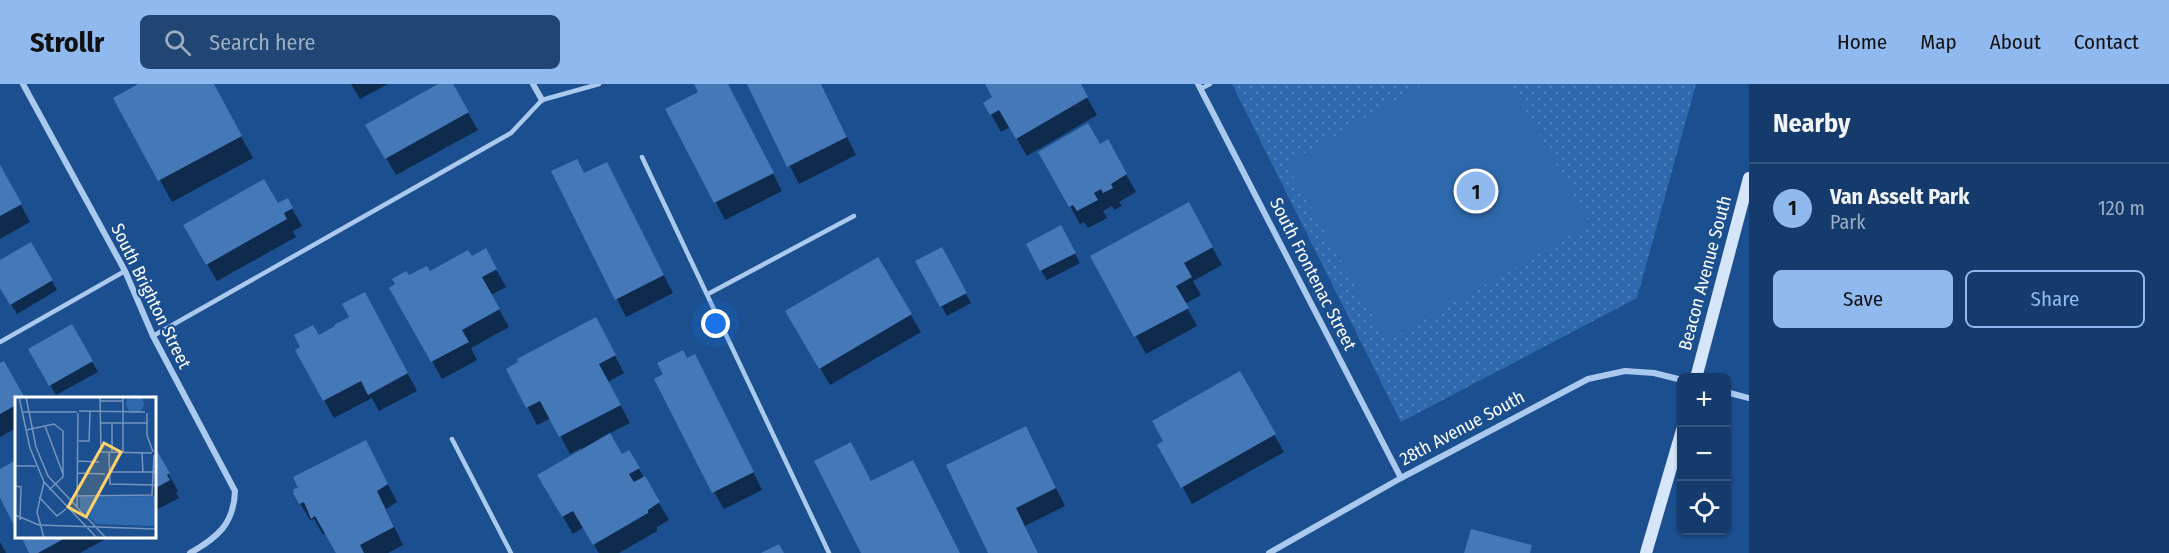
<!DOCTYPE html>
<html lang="en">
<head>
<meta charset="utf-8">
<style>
	:root { --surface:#143b6b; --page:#214673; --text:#f1f3f6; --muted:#9dadc1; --line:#33557e; --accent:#90b9f0 }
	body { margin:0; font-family:"Fira Sans Condensed",sans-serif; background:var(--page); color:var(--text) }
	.controls { position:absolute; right:18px; bottom:18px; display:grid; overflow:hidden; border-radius:9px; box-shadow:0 2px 4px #0004 }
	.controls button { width:54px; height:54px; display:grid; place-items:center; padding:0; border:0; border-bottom:2px solid var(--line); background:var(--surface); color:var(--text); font:30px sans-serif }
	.you { position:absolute; left:716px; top:240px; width:21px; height:21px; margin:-15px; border:4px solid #fff; border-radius:50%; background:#1a73e8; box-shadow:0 0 0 9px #1a73e833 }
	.badge { display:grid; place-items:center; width:39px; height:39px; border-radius:50%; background:var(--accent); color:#111; font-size:20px; font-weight:700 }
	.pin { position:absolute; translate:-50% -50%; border:3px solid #fff; box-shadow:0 2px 6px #0006 }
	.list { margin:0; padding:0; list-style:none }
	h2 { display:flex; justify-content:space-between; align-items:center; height:78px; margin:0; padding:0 24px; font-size:26px }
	h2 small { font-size:20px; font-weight:400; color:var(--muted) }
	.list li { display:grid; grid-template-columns:39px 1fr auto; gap:18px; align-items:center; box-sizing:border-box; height:90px; padding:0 24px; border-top:2px solid var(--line) }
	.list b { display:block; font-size:22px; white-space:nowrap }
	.list p { margin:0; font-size:20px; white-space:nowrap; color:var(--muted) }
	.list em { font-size:20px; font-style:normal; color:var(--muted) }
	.actions { display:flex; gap:12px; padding:18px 24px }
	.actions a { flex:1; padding:14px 0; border:2px solid var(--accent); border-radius:9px; text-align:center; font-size:21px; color:var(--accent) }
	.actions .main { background:var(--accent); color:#111 }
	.icon { flex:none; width:33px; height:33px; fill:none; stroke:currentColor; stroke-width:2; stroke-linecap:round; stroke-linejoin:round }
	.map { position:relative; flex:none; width:1749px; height:469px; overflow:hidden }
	header { display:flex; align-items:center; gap:36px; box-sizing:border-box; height:84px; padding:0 30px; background:var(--accent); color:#111 }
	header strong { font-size:28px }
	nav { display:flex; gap:33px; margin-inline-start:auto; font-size:21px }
	.search { width:420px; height:54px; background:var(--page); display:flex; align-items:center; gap:15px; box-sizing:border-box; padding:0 21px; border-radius:9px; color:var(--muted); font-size:22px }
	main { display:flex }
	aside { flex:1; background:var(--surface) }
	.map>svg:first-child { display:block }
</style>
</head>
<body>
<header>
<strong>Strollr</strong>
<div class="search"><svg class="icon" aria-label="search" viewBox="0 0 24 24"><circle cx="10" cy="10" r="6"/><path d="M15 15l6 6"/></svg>Search here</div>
<nav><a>Home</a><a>Map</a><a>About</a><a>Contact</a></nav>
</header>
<main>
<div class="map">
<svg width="1749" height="469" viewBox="0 0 1749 469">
	<defs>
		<pattern id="grass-dots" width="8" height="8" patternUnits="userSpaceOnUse" patternTransform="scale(1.5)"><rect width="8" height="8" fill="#2e69ad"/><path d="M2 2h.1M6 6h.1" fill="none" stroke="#4d80b9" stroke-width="1.8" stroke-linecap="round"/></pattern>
	</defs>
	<rect width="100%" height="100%" fill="#1b4f8f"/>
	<!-- grass -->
	<path fill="url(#grass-dots)" d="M1232 0H1696L1637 214 1401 338Z"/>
	<!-- pitch -->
	<path fill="#2e69ad" d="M1424 0H1510L1590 140 1387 257 1286 80Z"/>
	<!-- shadow -->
	<g fill="#0007">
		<path d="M141 0H212L253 74 172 118 115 14Z"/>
		<path d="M351 0H388L360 15Z"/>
		<path d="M441 0H451L478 46 396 91 367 41Z"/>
		<path d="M695 0H727L782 107 725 136 667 25 700 8Z"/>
		<path d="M748 0H821L856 71 799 100Z"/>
		<path d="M987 0H1079L1097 31 1027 72 1010 43 1001 48 985 19 995 13Z"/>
		<path d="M1107 57 1136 108 1119 118 1122 122 1114 126 1112 122 1103 127 1107 134 1088 144 1084 138 1080 140 1040 68 1099 62Z"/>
		<path d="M607 80 673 209 626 233 553 88 584 91Z"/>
		<path d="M0 83 30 138 0 155Z"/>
		<path d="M287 116 302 142 293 147 296 153 217 197 185 142 278 121Z"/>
		<path d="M1198 138 1222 181 1193 197 1201 211 1185 220 1197 242 1146 270 1092 173Z"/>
		<path d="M1066 153 1080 179 1047 196 1041 186Z"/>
		<path d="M31 160 57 206 17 230 0 202V178Z"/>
		<path d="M942 165 971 219 947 232 917 178Z"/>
		<path d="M485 166 506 203 491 211 509 243 471 264 477 276 442 295 391 204 409 193 429 189 471 174Z"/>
		<path d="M877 175 921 248 830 301 787 227Z"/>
		<path d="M374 227 417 307 379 327 372 314 334 334 297 266 351 234Z"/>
		<path d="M71 242 98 288 56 311 30 265Z"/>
		<path d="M605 253 624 289 608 298 630 339 608 350 621 372 629 368 669 436 657 443V447L619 469H599L584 443 573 450 539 392 582 367 581 364 570 370 551 334 537 341 508 285Z"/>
		<path d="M687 276 705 290 762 406 724 425 714 408Z"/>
		<path d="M3 279 24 314H16V344L0 353V281Z"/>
		<path d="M1240 290 1284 368 1192 420 1159 361Z"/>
		<path d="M1026 344 1065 422 1025 442 1038 469H990Z"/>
		<path d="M154 364 178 407 176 409 179 414 154 427Z"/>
		<path d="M375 375 397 418 386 425 403 461 388 469H337L326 449 323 451 314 435 310 436 300 419Z"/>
		<path d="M16 378V442L0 411V387Z"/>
		<path d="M22 452H111L80 469H31Z"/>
		<path d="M0 458 6 469H0Z"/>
	</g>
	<!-- building -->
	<g fill="#4478b7">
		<path d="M138 0H214L242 52 158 97 113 14Z"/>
		<path d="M438 0H453L469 28 385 75 365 41Z"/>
		<path d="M694 0H728L774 89 714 119 665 25 698 8Z"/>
		<path d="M747 0H821L847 53 787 83Z"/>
		<path d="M985 0H1081L1088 13 1016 55 999 26 990 31 983 19 992 13Z"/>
		<path d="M1088 39 1100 60 1108 55 1127 90 1111 100 1113 104 1103 109 1101 105 1094 109 1098 116 1077 127 1073 121 1069 123 1038 68Z"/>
		<path d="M577 75 584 89 607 78 664 191 615 216 551 87Z"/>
		<path d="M0 81 22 120 0 132Z"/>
		<path d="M264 95 278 119 288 114 293 124 284 129 287 135 206 181 183 141Z"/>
		<path d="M1189 118 1213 163 1184 179 1192 193 1176 202 1189 224 1134 253 1090 172Z"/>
		<path d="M1061 141 1076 169 1040 187 1026 160Z"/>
		<path d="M31 158 53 196 10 221 0 204V176Z"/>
		<path d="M942 163 967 209 940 223 915 177Z"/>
		<path d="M486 164 497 185 482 193 500 225 462 246 469 258 431 278 389 204 395 200 392 195 406 187 409 191 427 182 430 187 468 166 472 172Z"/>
		<path d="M878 173 912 230 819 285 785 227Z"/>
		<path d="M365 208 408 289 368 311 361 297 323 317 295 266 300 263 294 251 313 241 319 251 335 242 334 241 349 233 342 220Z"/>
		<path d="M596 233 616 271 599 280 621 321 559 353 540 317 526 324 506 285 518 278 517 275Z"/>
		<path d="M72 240 93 277 49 302 28 265Z"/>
		<path d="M683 266 687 274 695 270 754 388 712 409 654 295 663 290 657 279Z"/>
		<path d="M4 277 25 314H16V321L0 330V279Z"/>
		<path d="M1240 287 1276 350 1181 404 1157 361 1163 357 1152 337Z"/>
		<path d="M1026 342 1056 404 1016 424 1038 469H988L946 381Z"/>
		<path d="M610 349 622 370 629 366 640 384 629 390 634 398 645 392 660 418 648 426V429L593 461 573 427 562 433 537 391Z"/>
		<path d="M366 356 388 400 377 407 394 443 360 461 364 469H336L315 432 311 435 304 418 299 420 293 409 294 405 298 404 293 393Z"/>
		<path d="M851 358 871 397 913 376 960 469H861L814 377Z"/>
		<path d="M154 362 170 389 167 391 170 396 154 405Z"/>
		<path d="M16 376V445L0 414V385Z"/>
		<path d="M1471 445 1532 461 1530 469H1464Z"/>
		<path d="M21 452H69L38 469H29Z"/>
		<path d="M779 460 784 469H761Z"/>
	</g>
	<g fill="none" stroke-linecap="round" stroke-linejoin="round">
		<!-- lane -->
		<g stroke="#a9c9ee" stroke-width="4.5">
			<path d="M1200 5 1210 0"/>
			<path d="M642 73 829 469"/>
			<path d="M708 210 854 132"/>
			<path d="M153 252 511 49 542 16 599 0"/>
			<path d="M0 258 125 187"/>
			<path d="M452 355 511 469"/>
		</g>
		<!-- street -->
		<g stroke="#a9c9ee" stroke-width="6">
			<path d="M23 0 125 187 153 252 235 407C234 440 217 454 190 469"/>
			<path d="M533 0 542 16"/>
			<path d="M1198 0 1401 394"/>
			<path d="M1726 308 1749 314"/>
			<path d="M1269 469 1401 394 1588 295 1625 287 1654 289 1682 296"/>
		</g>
		<!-- secondary -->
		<g stroke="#d6e6fa" stroke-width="12">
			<path d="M1696 294 1749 94"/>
			<path d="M1646 469 1682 346"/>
		</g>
	</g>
	<g text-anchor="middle" stroke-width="4.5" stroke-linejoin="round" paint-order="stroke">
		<!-- street labels -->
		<g font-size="18" fill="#fff" stroke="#1b4f8f">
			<text transform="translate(1705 189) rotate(-75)" y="6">Beacon Avenue South</text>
			<text transform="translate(1313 190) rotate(63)" y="6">South Frontenac Street</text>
			<text transform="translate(151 212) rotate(64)" y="6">South Brighton Street</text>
			<text transform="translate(1462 344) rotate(-28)" y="6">28th Avenue South</text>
		</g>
	</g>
	<!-- overview -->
	<g transform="translate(15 313)">
		<rect width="141" height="141" fill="#1b4f8f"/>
		<path d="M111 7a9 9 0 1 1 18 0a9 9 0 1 1-18 0ZM141 99V129L81 127 65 111V100Z" fill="#2e69ad"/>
		<path fill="none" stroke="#7695bc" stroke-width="1.5" d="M4 0 15 51 29 85 82 141M11 0 21 50 33 79 91 141M85 0 86 55 137 56M85 4H108M64 14 130 15M7 15H62M132 16V38L138 55M85 26H132M97 26V56M30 29 48 77M11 33 39 27 48 34V80L34 93M64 44H74L75 15M108 55V0M94 56 95 87 141 88M127 56 128 75M63 64 84 65M0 69H21M95 75H141M63 76 90 77M29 85 22 115 29 141M0 89 6 90 5 123M63 99 137 98 139 58M24 100 42 119 51 112M62 110 63 16M0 118 24 128 141 132"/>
		<path fill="#ffd166" fill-opacity="0.15" stroke="#ffd166" stroke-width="3" d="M89 46 106 55 71 120 53 110Z"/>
		<rect width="141" height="141" fill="none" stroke="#fff" stroke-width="3"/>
	</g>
</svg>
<div class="controls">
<button>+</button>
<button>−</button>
<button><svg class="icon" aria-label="locate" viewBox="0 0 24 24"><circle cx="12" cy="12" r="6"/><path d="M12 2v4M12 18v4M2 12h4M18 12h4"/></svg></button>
</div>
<div class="you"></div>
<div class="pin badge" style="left:1476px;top:107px">1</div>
</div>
<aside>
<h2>Nearby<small></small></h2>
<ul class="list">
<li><span class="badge">1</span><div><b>Van Asselt Park</b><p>Park</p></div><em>120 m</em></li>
</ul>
<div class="actions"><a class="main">Save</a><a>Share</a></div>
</aside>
</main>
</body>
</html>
